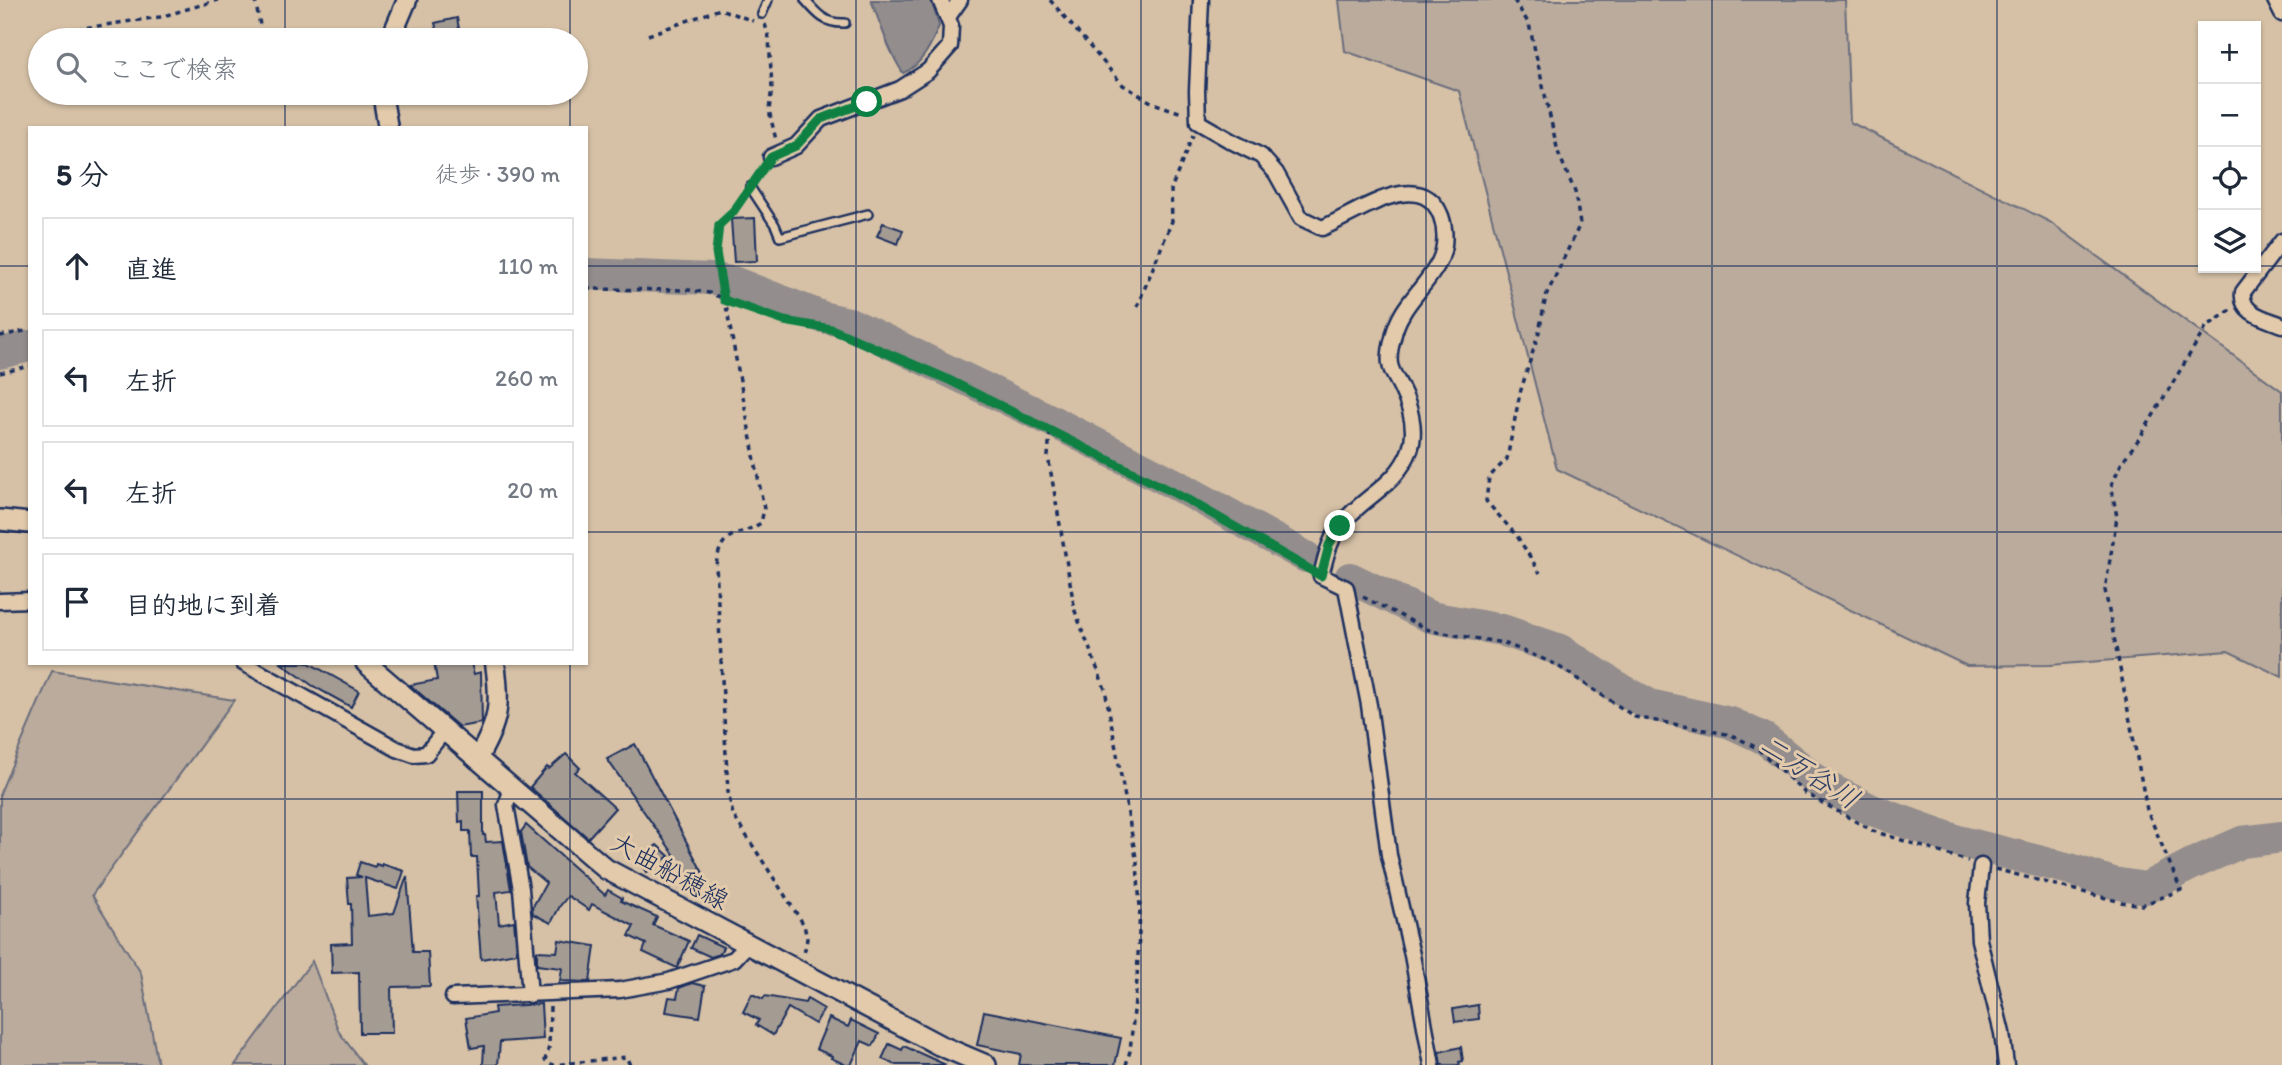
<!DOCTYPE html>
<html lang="ja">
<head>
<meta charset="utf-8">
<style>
	:root { --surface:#fff; --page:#f6f6f7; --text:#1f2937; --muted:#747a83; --line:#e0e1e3 }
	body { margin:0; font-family:Itim,"Klee One",sans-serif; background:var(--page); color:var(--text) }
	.controls { position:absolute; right:21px; top:21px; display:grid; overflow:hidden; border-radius:0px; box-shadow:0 2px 5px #0004 }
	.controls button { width:63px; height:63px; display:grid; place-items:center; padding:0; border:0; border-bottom:2px solid var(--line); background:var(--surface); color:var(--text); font:35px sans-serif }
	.stop { position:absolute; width:21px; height:21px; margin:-16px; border:5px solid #0b8043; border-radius:50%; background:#fff }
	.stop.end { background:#0b8043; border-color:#fff; box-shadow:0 2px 7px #0008 }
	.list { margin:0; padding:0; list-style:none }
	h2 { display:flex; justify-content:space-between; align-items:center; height:91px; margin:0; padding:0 28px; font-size:30px }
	h2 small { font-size:23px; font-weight:400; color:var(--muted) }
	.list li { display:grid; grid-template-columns:46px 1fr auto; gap:21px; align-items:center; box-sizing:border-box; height:98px; margin:0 14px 14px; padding:0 14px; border:2px solid var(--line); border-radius:0px }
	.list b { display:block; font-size:26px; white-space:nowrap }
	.list em { font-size:23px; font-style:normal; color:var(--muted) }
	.icon { flex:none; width:38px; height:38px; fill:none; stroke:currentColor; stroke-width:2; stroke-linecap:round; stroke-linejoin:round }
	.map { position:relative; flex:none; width:2282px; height:1065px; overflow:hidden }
	.search { position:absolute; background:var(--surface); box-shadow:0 2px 5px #0004; left:28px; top:28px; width:560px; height:77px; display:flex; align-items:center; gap:18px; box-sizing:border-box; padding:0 24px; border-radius:38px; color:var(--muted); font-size:26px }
	.panel { position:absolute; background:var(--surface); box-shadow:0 2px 5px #0004; left:28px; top:126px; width:560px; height:539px; border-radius:0px }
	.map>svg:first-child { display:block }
</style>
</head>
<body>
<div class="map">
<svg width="2282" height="1065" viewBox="0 0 2282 1065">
	<rect width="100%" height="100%" fill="#d6c1a6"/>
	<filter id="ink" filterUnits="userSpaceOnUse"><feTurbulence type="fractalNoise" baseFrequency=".0143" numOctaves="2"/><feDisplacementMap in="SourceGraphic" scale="14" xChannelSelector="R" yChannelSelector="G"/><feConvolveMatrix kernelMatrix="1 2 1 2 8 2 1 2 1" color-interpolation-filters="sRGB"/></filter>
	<g filter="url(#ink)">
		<!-- green -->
		<g fill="#baab9c" stroke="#6a6d7d" stroke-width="2">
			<path d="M1339 0H1845L1850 122 2050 222 2282 391V677L2228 651 2050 665 1967 666 1557 469 1459 91 1345 51Z"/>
			<path d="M52 671 234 700 92 895 141 973 158 1065H0V793Z"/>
			<path d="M312 961 339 1032 364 1065H235Z"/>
		</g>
		<!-- water -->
		<path fill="#938d8d" stroke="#63677a" stroke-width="2" d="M871 0H931L939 26C932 43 922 66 903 73 888 50 881 25 871 0Z"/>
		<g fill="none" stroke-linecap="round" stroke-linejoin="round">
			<!-- river -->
			<g stroke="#938d8d" stroke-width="32">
				<path d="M586 274 712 279 733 282 822 317 849 323 1048 419 1180 487 1306 557"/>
				<path d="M0 353 30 346"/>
				<path d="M1350 578 1430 617 1502 630 1560 650 1619 688 1650 705 1731 723 1765 739 1822 785 1872 810 1958 841 2070 869 2113 883 2146 888 2192 864 2242 842 2282 837"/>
			</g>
		</g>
		<!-- building -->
		<g fill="#a49b93" stroke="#1b2f5e" stroke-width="2">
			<path d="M457 18 460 34 439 38 435 23Z"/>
			<path d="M755 218 757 261 734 262 731 219Z"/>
			<path d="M883 223 903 230 898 244 877 236Z"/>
			<path d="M281 663H309L359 691 351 707 313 686Z"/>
			<path d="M434 663H471L474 674 481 672 482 723 459 727 410 685 437 680Z"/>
			<path d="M635 744 704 875 692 880 607 759Z"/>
			<path d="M566 754 580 768 575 772 615 808 588 838 530 787 547 767 549 769Z"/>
			<path d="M458 791H483V835H485L486 842 503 841 511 890 496 892 499 924 514 921 517 953 481 959 476 896H479L477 857H471L470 831H463V821L459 822Z"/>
			<path d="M526 825 605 895 608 890 622 898 621 901 657 917 653 925 689 941 677 968 643 952 646 944 629 936 634 926 592 904 589 910 568 896 560 906 551 923 533 914 532 908 546 883 527 867 521 832Z"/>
			<path d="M657 845 669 856 647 872 637 859Z"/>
			<path d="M360 862 375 867 376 864 382 866V864L404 871 398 889 365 878 368 916 394 913 407 876 413 952H428L430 986 393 987 391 989 392 1033H360L359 972 332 973 331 944 352 943 351 904H349L347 878 362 877 356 875Z"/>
			<path d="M697 935 723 947 720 954 711 957 691 948Z"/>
			<path d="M559 940 595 946 590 982 560 981 562 968 537 965V951L557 952Z"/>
			<path d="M692 983 705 986 700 1017 666 1012 669 997 677 998 679 988Z"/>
			<path d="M752 994 763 999 765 996 805 1003 807 999 824 1009 815 1024 788 1008 773 1035 756 1025 759 1020 743 1012Z"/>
			<path d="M541 1004 543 1039 500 1042 498 1065H483L484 1046 471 1048 466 1018 495 1013 494 1007Z"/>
			<path d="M1478 1005 1479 1019 1455 1022 1453 1009Z"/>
			<path d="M984 1011 1121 1038 1115 1065H1019L1021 1054 977 1045Z"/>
			<path d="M829 1018 848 1027 851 1020 879 1034 873 1046 862 1041 851 1065H846L831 1058 832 1056 816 1049Z"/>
			<path d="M889 1044 902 1050 904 1046 946 1065H896L882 1059Z"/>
			<path d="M1461 1047 1463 1061 1459 1062 1460 1065H1441L1439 1052Z"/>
		</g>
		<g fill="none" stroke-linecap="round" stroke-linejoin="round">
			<defs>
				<g id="service">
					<path d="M805 0C817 14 825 24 845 23"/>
					<path d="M762 14 768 0"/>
					<path d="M750 187 775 225 780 237 868 214"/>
				</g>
				<g id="minor">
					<path d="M1201 0 1197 91 1198 122 1231 141 1261 156 1276 173 1301 218 1322 228C1353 216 1421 164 1441 216 1446 230 1446 248 1439 262 1425 289 1399 306 1393 338 1391 345 1389 357 1390 364 1391 372 1398 381 1401 388 1410 406 1417 430 1410 450 1396 487 1361 497 1339 527 1329 542 1325 559 1321 576L1346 588 1369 705 1389 855 1412 955 1432 1065"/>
					<path d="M2275 0 2282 14"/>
					<path d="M948 17 960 0"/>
					<path d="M771 157 796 146 821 119 900 89 928 71 950 46 951 26 940 0"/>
					<path d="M2282 241 2243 292C2240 314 2265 318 2282 325"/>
					<path d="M0 601 30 600"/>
					<path d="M243 663 397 749 414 755 426 754 444 731"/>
					<path d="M512 789 506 805 521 889 530 995"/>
					<path d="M1981 866 1977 903 1979 940 2002 1033 2006 1065"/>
					<path d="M453 997 620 990 669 981 734 959 748 944"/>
				</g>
				<g id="tertiary">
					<path d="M390 40 407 0"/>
					<path d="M382 93 388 128"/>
					<path d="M477 759C499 722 501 705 495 663"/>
				</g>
				<g id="secondary">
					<path d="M0 520 30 523"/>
					<path d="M366 663 606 869 939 1045 986 1065"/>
				</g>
			</defs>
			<!-- service casing -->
			<use href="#service" stroke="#1b2f5e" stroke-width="12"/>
			<!-- minor casing -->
			<use href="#minor" stroke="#1b2f5e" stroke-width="19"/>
			<!-- tertiary casing -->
			<use href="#tertiary" stroke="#1b2f5e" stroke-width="23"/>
			<!-- secondary casing -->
			<use href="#secondary" stroke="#1b2f5e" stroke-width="24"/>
			<!-- path -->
			<g stroke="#1b2f5e" stroke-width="3.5" stroke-dasharray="5 5" stroke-linecap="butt">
				<path d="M255 0 263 40"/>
				<path d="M1050 0 1123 85 1153 103 1182 113"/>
				<path d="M1514 0 1529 24 1558 152 1575 192 1580 224 1546 296 1539 332 1520 393 1507 459 1489 477 1486 501 1517 536 1540 573"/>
				<path d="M765 24 769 38 772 88 769 110 776 140"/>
				<path d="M77 29 160 17 218 0"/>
				<path d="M648 35 720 9 753 21"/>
				<path d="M743 198 733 212 719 225 716 252 764 509 761 523C734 539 722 529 716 565L728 792 733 815 804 925 807 939 804 954"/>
				<path d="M586 289 689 290 709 293 784 321 831 329 947 379 1008 409 1188 500 1307 568"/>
				<path d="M1137 307 1172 221 1171 189 1193 135"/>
				<path d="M0 336 30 330"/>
				<path d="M0 373 30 366"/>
				<path d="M1050 432 1048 456 1075 611 1105 689 1137 863 1140 907 1137 980 1130 1051 1126 1065"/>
				<path d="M1363 597 1431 631 1504 643 1555 664 1635 717 1732 735 1757 748 1805 793 1873 831 1968 861"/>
				<path d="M1995 869 2121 902 2142 905 2181 890 2147 810 2105 590 2117 517 2111 486 2122 462 2141 436 2206 327 2231 310"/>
				<path d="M550 1007 549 1047 545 1060 553 1065 626 1057 630 1065"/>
			</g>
			<!-- service -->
			<use href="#service" stroke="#e2caab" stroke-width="7"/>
			<!-- minor -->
			<use href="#minor" stroke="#e2caab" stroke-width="14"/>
			<!-- tertiary -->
			<use href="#tertiary" stroke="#e2caab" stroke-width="18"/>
			<!-- secondary -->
			<use href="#secondary" stroke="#e2caab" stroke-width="19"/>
		</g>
	</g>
	<g fill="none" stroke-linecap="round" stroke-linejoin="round" filter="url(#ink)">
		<!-- route -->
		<path stroke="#0b8043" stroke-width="9" d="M867 102 821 119 796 146 771 157 733 212 719 225 716 252 724 300 784 321 831 329 947 379 1188 500 1321 576 1329 545 1340 526"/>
	</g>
	<!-- grid -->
	<path fill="none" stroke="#1b2f5e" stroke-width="2" stroke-opacity="0.55" d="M285 0V40M570 0V40M856 0V1065M1141 0V1065M1426 0V1065M1712 0V1065M1997 0V1065M285 93V128M570 93V128M0 266H30M586 266H2203M2256 266H2282M0 532H30M586 532H2282M285 663V1065M570 663V1065M0 799H2282"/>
	<g text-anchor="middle" stroke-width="6" stroke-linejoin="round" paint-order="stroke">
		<!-- street labels -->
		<g font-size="26" fill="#1b2f5e" stroke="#e2caab">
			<text transform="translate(670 871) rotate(29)" y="9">大曲船穂線</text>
		</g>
		<!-- water labels -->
		<g font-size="28" font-style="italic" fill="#2d3d65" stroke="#e2caab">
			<text transform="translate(1810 771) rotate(33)" y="10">二万谷川</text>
		</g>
	</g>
</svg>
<div class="controls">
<button>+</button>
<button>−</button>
<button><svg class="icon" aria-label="locate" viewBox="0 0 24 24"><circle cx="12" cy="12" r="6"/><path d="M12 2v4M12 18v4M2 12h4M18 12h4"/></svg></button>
<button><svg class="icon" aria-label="layers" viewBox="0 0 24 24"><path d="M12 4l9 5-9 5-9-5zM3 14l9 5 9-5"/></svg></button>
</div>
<div class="stop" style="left:867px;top:102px"></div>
<div class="stop end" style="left:1340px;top:526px"></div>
<div class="search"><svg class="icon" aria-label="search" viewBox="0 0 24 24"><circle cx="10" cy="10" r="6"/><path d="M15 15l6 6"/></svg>ここで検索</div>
<section class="panel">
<h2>5 分<small>徒歩 · 390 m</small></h2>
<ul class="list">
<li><svg class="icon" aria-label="ahead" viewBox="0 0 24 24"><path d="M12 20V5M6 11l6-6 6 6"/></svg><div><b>直進</b></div><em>110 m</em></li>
<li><svg class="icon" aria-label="left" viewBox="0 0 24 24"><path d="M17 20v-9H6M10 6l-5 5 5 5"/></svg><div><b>左折</b></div><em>260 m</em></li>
<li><svg class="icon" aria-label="left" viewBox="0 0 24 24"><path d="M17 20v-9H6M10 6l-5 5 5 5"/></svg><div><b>左折</b></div><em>20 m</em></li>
<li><svg class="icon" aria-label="arrive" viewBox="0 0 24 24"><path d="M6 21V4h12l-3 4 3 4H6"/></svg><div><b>目的地に到着</b></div></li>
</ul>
</section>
</div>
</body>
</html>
